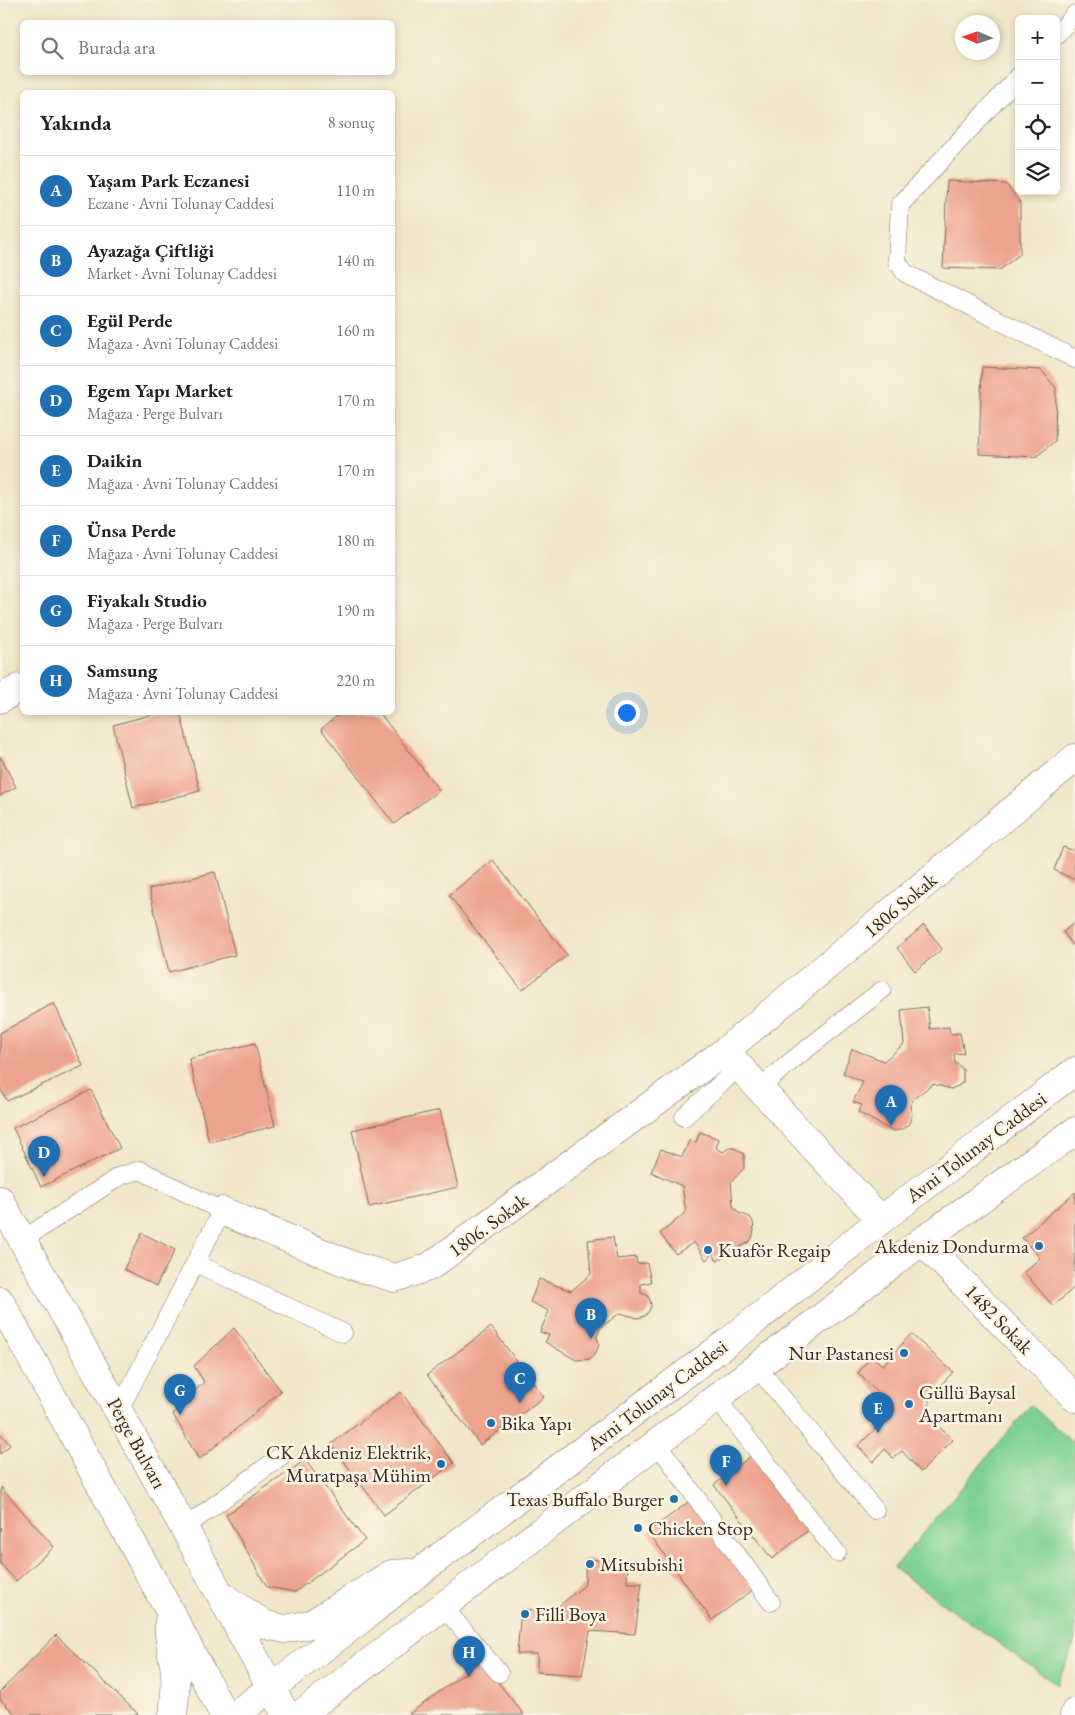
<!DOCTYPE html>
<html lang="tr">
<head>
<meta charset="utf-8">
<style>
	:root { --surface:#fff; --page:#f2f2f2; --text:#222; --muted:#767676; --line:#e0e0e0; --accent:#1f6fb2 }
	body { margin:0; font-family:"EB Garamond",serif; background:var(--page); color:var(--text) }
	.controls { position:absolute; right:15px; top:15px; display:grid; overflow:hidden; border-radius:8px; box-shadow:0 2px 8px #0003 }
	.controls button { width:45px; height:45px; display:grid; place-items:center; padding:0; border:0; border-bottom:1px solid var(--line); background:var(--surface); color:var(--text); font:25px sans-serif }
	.compass { position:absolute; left:955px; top:15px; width:45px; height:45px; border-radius:50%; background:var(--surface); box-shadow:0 2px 8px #0003; rotate:273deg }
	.you { position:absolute; left:626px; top:712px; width:18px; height:18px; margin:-12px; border:4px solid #fff; border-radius:50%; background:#1a73e8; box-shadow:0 0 0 8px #1a73e833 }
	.badge { display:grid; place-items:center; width:32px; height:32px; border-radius:50%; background:var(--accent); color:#fff; font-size:16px; font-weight:700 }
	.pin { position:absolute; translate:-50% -41px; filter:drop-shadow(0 1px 2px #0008) }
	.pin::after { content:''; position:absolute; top:26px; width:18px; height:15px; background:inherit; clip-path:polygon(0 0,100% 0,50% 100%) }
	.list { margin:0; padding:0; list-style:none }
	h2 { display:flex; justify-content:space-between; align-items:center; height:65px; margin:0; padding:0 20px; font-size:21px }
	h2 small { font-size:16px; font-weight:400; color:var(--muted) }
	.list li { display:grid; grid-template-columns:32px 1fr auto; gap:15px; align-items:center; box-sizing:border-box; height:70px; padding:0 20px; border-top:1px solid var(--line) }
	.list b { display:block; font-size:19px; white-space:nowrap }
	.list p { margin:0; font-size:16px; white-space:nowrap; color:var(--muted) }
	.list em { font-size:16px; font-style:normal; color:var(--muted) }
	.icon { flex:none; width:28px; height:28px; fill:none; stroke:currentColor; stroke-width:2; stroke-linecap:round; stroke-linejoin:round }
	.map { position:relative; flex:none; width:1075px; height:1715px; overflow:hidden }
	.search { position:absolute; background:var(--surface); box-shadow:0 2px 8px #0003; left:20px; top:20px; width:375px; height:55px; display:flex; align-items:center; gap:12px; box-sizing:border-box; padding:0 18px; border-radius:8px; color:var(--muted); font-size:19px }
	.panel { position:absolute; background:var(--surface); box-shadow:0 2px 8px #0003; left:20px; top:90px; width:375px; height:625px; border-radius:8px }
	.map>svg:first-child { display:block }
</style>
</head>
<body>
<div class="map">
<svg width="1075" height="1715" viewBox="0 0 1075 1715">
	<rect width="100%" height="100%" fill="#fcf5e5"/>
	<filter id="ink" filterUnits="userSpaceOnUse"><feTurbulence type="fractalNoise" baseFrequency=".02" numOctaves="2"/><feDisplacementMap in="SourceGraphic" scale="10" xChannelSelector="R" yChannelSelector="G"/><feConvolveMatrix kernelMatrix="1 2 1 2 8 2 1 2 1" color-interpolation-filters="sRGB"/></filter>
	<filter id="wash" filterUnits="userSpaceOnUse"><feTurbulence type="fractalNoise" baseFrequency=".0096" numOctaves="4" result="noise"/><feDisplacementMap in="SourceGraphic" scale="20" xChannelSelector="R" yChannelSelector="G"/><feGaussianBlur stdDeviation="1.12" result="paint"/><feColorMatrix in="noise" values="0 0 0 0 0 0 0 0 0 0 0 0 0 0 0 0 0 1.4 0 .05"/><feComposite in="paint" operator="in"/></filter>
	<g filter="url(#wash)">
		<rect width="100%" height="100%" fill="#f1e6c9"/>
		<!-- green -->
		<path fill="#7ed193" stroke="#5c7e58" d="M1031 1405 1075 1445V1641L1057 1685 894 1568Z"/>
		<g id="blocks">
			<!-- building -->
			<g fill="#eda38d">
				<path d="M947 181 1006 184 1020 202V254L1000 270 943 268Z"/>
				<path d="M982 367 1041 370 1056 388 1055 441 1036 457 979 454Z"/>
				<path d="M161 712H180L200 791 133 808 113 725Z"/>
				<path d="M342 712H379L439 790 394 824 321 729Z"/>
				<path d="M0 756 16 787 0 796Z"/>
				<path d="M1063 847 1075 851V880L1054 870Z"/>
				<path d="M493 860 567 955 522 990 449 895Z"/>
				<path d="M215 872 235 955 169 972 149 889Z"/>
				<path d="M1075 922V948L1063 932Z"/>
				<path d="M924 925 942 949 915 971 897 948Z"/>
				<path d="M54 1003 83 1066 7 1101 0 1088V1033Z"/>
				<path d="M927 1007 930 1029 949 1027 950 1034 960 1033 964 1053 954 1054 955 1063 960 1066 963 1070V1082L958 1086 951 1089 933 1084 913 1099 910 1107 912 1114 911 1118 909 1124 902 1129 895 1131 890 1130 858 1112 862 1105 853 1102 863 1082 843 1073 852 1049 884 1061 904 1044 901 1010Z"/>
				<path d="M255 1043 275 1126 209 1142 189 1059Z"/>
				<path d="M91 1090 120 1148 41 1187 13 1128Z"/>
				<path d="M440 1110 458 1187 369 1207 352 1130Z"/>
				<path d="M700 1132 719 1139 716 1148 723 1152 729 1148H734L744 1154V1168L731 1182 733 1206 739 1213 750 1217 753 1222 754 1231 752 1238 749 1242 717 1261 713 1253 706 1260 694 1242 676 1254 660 1234 686 1212 682 1186 651 1172 661 1149 682 1157 690 1139 696 1142Z"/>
				<path d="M1075 1192V1287L1053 1306 1024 1272 1040 1258 1022 1238Z"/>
				<path d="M142 1233 175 1250 156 1286 124 1269Z"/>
				<path d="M613 1237 617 1259 636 1257 637 1264 647 1263 651 1282 641 1284V1293L647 1295 650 1300 651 1306 649 1311 645 1316 638 1318 620 1313 600 1328 597 1337 599 1344 598 1348 595 1354 589 1359 576 1360 545 1342 549 1335 540 1332 549 1311 530 1302 539 1279 571 1291 591 1274 588 1240Z"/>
				<path d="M491 1327 544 1397 480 1445 427 1375Z"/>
				<path d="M234 1328 281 1391 199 1460 173 1414 204 1382 194 1366Z"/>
				<path d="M911 1334 953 1372 929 1398 930 1418 953 1440 921 1472 902 1451 893 1458 885 1449 873 1462 858 1446 894 1410 858 1373 871 1356 883 1365Z"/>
				<path d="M401 1392 454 1463 384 1515 331 1444Z"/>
				<path d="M0 1433 10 1445 0 1454Z"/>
				<path d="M752 1455 810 1529 772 1559 714 1485Z"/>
				<path d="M305 1460 365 1540 295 1592 267 1587 226 1515Z"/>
				<path d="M1 1487 54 1547 16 1581 0 1563Z"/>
				<path d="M690 1501 754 1589 712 1620 648 1532Z"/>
				<path d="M585 1559 628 1562 627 1583H642L635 1634 590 1631 582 1675 537 1672V1654H517L521 1610 555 1609 585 1585Z"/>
				<path d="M56 1635 138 1714 137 1715H16L0 1699V1692Z"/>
				<path d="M481 1661 524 1715H408Z"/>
			</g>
		</g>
	</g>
	<g filter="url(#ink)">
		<use href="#blocks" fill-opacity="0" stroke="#7b6c5a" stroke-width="1"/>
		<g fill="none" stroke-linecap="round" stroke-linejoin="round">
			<defs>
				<g id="lane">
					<path d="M1056 35 1075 14"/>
					<path d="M1019 76 900 205 897 261 905 273 1075 359"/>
					<path d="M760 1088 794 1059 882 990"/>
					<path d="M684 1117 740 1066"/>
					<path d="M22 1240 120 1176 140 1170 222 1211 119 1410"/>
					<path d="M196 1263 343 1333"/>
					<path d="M757 1367 875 1510"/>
					<path d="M716 1398 837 1553"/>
					<path d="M657 1443 771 1602"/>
					<path d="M184 1528 281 1456"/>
					<path d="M443 1606 499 1673"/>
				</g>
				<g id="street">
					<path d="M0 699 19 688"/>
					<path d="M725 1051 881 1220"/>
					<path d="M222 1211 354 1266 395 1278 429 1267 725 1051 1075 758"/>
					<path d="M922 1241 1075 1398"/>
					<path d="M1074 1715 1075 1712"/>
				</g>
				<g id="primary">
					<path d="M0 1200 184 1528 286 1715"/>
					<path d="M0 1301 170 1612 224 1715"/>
					<path d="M225 1598 266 1625 285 1629 311 1624 391 1574 409 1573"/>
					<path d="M169 1621C167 1640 173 1653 175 1672 176 1686 175 1701 173 1715"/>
					<path d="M235 1715 368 1614 418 1573 728 1342 881 1220 1075 1071"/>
					<path d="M300 1715 922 1241 1075 1131"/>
				</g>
			</defs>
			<!-- lane casing -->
			<use href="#lane" stroke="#7b6c5a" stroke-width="19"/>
			<!-- street casing -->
			<use href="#street" stroke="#7b6c5a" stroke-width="29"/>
			<!-- primary casing -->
			<use href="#primary" stroke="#7b6c5a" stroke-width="29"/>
			<!-- lane -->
			<use href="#lane" stroke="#fff" stroke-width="18"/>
			<!-- street -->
			<use href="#street" stroke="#fff" stroke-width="28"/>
			<!-- primary -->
			<use href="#primary" stroke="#fff" stroke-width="28"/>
		</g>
	</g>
	<!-- markers -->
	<g fill="#1f6fb2" stroke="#fcf5e5" stroke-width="2">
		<circle cx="1039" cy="1246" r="5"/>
		<circle cx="708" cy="1250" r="5"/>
		<circle cx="904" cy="1353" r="5"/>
		<circle cx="909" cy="1404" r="5"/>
		<circle cx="491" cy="1423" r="5"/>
		<circle cx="441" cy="1464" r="5"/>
		<circle cx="674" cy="1499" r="5"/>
		<circle cx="638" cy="1528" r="5"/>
		<circle cx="590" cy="1564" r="5"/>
		<circle cx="525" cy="1614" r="5"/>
	</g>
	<g text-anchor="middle" stroke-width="5" stroke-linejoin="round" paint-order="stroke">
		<!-- street labels -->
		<g font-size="20" fill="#3b2a1e" stroke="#fcf5e5">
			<text transform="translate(900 905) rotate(-40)" y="7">1806 Sokak</text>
			<text transform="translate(976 1147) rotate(-37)" y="7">Avni Tolunay Caddesi</text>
			<text transform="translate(488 1225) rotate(-36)" y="7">1806. Sokak</text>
			<text transform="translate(999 1319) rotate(46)" y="7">1482 Sokak</text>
			<text transform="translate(657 1395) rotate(-37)" y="7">Avni Tolunay Caddesi</text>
			<text transform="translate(137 1443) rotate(61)" y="7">Perge Bulvarı</text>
		</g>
		<!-- poi labels -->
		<g font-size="20" fill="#3b2a1e" stroke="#fcf5e5" text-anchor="start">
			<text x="1029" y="1253" text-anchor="end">Akdeniz Dondurma</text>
			<text x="718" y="1257">Kuaför Regaip</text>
			<text x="894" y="1360" text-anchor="end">Nur Pastanesi</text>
			<text x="919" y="1399">Güllü Baysal<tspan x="919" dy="23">Apartmanı</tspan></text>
			<text x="501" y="1430">Bika Yapı</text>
			<text x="431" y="1459" text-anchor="end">CK Akdeniz Elektrik,<tspan x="431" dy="23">Muratpaşa Mühim</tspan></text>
			<text x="664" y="1506" text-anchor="end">Texas Buffalo Burger</text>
			<text x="648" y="1535">Chicken Stop</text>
			<text x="600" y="1571">Mitsubishi</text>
			<text x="535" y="1621">Filli Boya</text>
		</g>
	</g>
</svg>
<div class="controls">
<button>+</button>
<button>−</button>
<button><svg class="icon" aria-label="locate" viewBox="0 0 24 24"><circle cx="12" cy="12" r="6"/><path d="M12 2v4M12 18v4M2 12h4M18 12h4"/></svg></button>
<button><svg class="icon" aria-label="layers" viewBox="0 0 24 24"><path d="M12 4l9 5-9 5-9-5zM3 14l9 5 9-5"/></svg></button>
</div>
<svg class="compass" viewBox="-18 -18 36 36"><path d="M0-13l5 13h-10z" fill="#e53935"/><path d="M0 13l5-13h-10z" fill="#767676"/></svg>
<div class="you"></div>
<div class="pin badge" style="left:891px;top:1126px">A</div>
<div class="pin badge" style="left:591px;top:1339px">B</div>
<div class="pin badge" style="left:520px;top:1403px">C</div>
<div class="pin badge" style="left:44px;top:1177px">D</div>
<div class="pin badge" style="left:878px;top:1433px">E</div>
<div class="pin badge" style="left:726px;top:1486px">F</div>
<div class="pin badge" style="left:180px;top:1415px">G</div>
<div class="pin badge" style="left:469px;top:1677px">H</div>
<div class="search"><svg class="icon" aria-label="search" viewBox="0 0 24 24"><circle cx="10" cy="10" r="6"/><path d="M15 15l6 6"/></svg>Burada ara</div>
<section class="panel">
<h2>Yakında<small>8 sonuç</small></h2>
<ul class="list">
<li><span class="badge">A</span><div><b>Yaşam Park Eczanesi</b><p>Eczane · Avni Tolunay Caddesi</p></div><em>110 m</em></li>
<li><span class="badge">B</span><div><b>Ayazağa Çiftliği</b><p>Market · Avni Tolunay Caddesi</p></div><em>140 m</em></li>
<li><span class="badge">C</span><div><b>Egül Perde</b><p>Mağaza · Avni Tolunay Caddesi</p></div><em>160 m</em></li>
<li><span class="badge">D</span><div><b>Egem Yapı Market</b><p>Mağaza · Perge Bulvarı</p></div><em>170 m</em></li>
<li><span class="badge">E</span><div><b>Daikin</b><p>Mağaza · Avni Tolunay Caddesi</p></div><em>170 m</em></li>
<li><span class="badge">F</span><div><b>Ünsa Perde</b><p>Mağaza · Avni Tolunay Caddesi</p></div><em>180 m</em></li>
<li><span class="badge">G</span><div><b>Fiyakalı Studio</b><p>Mağaza · Perge Bulvarı</p></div><em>190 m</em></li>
<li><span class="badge">H</span><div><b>Samsung</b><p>Mağaza · Avni Tolunay Caddesi</p></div><em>220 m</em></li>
</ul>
</section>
</div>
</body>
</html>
